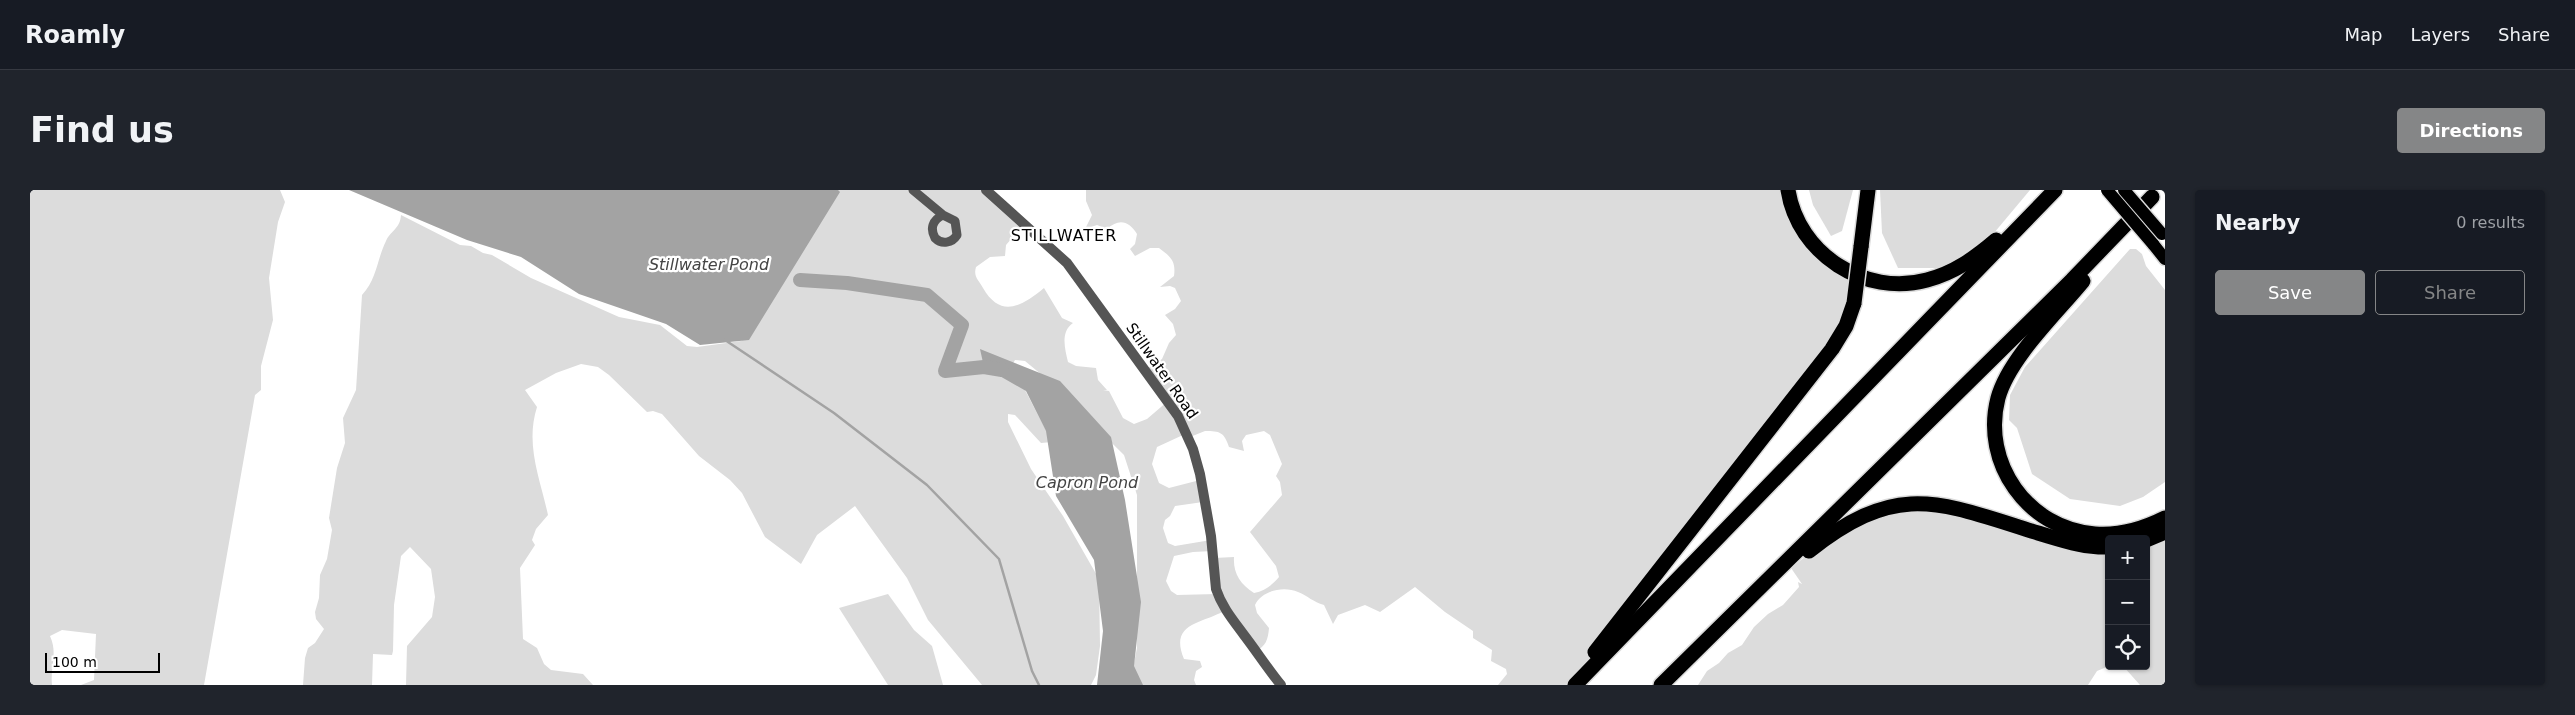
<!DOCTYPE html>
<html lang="en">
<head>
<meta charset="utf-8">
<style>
	:root { --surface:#171b24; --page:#20242c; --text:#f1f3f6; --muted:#9ea1a6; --line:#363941; --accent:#858687 }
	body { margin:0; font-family:"DejaVu Sans",sans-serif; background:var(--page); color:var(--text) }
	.controls { position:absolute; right:15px; bottom:15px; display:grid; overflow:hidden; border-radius:5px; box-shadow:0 1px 4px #0004 }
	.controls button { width:45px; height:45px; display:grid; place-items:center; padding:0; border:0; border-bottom:1px solid var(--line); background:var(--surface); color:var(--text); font:25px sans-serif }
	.scale { position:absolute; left:15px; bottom:12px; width:115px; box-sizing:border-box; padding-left:5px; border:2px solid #000; border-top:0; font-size:14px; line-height:18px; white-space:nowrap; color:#000; -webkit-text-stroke:4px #fff; paint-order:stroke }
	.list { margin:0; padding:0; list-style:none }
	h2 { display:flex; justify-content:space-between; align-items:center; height:65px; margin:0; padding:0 20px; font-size:21px }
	h2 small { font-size:16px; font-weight:400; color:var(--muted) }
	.actions { display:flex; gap:10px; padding:15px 20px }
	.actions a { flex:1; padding:11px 0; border:1px solid var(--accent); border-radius:5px; text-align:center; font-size:18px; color:var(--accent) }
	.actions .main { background:var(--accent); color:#fff }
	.icon { flex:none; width:28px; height:28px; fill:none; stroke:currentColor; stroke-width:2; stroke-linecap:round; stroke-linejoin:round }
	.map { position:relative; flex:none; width:2135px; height:495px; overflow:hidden; border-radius:5px }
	header { display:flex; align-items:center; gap:30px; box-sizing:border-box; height:70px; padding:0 25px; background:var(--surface); border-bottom:1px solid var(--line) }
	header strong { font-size:24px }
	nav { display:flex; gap:28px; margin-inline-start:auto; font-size:18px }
	.intro { display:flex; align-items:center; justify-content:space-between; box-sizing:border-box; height:120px; padding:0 30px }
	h1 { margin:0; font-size:35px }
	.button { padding:12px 22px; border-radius:5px; background:var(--accent); color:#fff; font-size:18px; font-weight:700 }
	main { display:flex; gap:30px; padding:0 30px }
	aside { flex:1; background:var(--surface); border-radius:5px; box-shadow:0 1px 4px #0004 }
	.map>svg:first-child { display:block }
</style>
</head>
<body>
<header>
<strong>Roamly</strong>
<nav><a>Map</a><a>Layers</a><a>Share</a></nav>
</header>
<div class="intro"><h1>Find us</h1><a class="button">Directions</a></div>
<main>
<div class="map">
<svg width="2135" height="495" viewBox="0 0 2135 495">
	<rect width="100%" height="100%" fill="#fff"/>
	<!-- green -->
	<g fill="#dcdcdc" fill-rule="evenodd">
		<path d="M0 0H250L255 12 248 32 239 88 243 130 231 176V200L225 205 174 495H51L64 490 66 444 32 440 20 446C28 463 20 477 22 495H0Z"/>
		<path d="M799 0H958L994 34 976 55 975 66 960 67 946 77C943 87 949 90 953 98 971 129 992 116 1014 98L1032 128 1043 133C1030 142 1035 159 1038 172L1046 176 1066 178 1068 190 1077 200H1073L1079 201 1093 228 1104 234 1117 229 1138 211 1115 180 1132 169 1139 153 1146 145 1143 134 1135 125 1145 119 1151 111 1145 98 1140 96 1130 97 1144 86C1146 71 1141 67 1129 58H1120L1105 66 1100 59 1105 54 1107 44C1099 31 1089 28 1077 39L1067 35 1055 39 1062 25 1056 11V0H1757L1766 32 1826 87 1822 123 1603 417 1538 495H1468L1477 484 1476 479 1461 471 1462 460 1443 448V441L1415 422 1385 397 1350 422 1335 415 1308 425 1303 434 1294 415C1283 412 1278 406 1268 402 1254 396 1232 400 1225 415L1227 423 1239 438C1238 449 1236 457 1225 461L1194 421C1171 434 1139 433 1154 469L1170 471 1172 477 1166 481 1164 490 1166 495H1093L1104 473 1107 458V305L1094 265 1018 190 995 171 985 170 982 175 1022 252 1011 253 985 225 978 224V232L1001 279 1033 326 1069 389 1070 456 1066 485 1061 495H952L898 430 877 388 825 316 787 345 771 374 735 347 712 303 700 290 669 266 632 224 623 221 617 222 579 185 568 177 551 174 526 183 495 200 507 217C495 255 510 288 518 325L506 339 502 350 505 355 490 378 493 449 507 458 514 474 521 480 553 484 563 495H376L377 456 402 427 405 407 401 379 380 357 371 366 364 415 363 461 362 465 343 464 342 495H273L275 468 278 458 285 453 294 439 286 429 285 422 289 408 290 385 297 369 302 340 299 328 307 278 315 253 313 228 326 200 332 105C347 89 347 69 356 51 361 40 370 39 371 25L430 55 441 56 453 63 462 65 501 88 589 127 630 135 657 156 667 157 711 151 723 141ZM1175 241C1190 241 1194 242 1199 257L1214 261 1212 251 1216 245 1234 241 1240 245 1252 274 1246 286 1250 292 1252 305 1220 342 1246 376 1249 387C1242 395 1235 401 1224 403 1210 394 1203 383 1204 367L1184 368 1187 404 1147 405 1141 401 1136 391 1144 366 1163 362 1183 361 1181 350 1145 356 1138 353 1133 338 1135 330 1140 326 1145 316 1173 312 1170 290 1139 298 1129 293 1122 274 1127 257 1153 245 1160 247Z"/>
		<path d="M1779 0H1823L1812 41 1801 46 1783 15Z"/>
		<path d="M1850 0H2000L1964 43 1913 78H1868L1852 43Z"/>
		<path d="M2100 59H2106L2112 64 2116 76 2135 100V292L2113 307 2090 316 2040 309 2002 284 1987 238 1979 230 1980 205 1995 177Z"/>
		<path d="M1882 313 2079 359V476L2067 481 2058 495H1668L1677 481 1689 473 1698 463 1712 455 1724 437 1738 424 1753 415 1769 397 1768 392 1772 394 1761 378 1766 374 1814 336Z"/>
		<path d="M2135 344V495H2110L2093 476H2116V351Z"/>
		<path d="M858 404 884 440 902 456 913 495H858L809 418Z"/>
	</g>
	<!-- water -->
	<g fill="#a3a3a3">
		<path d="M319 0H808L810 2 719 150 670 155 636 134 549 104 491 67 437 50Z"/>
		<path d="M950 159 1030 191 1081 247 1095 310 1111 412 1104 476 1113 495H1067L1073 441 1064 370 1026 306 1016 241 996 201 954 177Z"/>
	</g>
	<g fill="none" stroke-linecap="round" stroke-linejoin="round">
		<!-- stream -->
		<path stroke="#a3a3a3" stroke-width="2.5" d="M695 150 804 223 897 295 969 369 1002 481 1009 495"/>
		<!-- river -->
		<path stroke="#a3a3a3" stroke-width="14" d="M770 90 817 93 897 105 932 135 915 181 954 177 972 180"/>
		<defs>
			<path id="primary" d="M2123 54 2135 69"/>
			<g id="motorway">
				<path d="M1758 0C1768 64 1835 107 1897 90 1924 83 1945 68 1966 50"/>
				<path d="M1831 57 1838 0"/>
				<path d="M2053 91C2026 124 1979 168 1968 208 1951 273 1998 339 2065 344 2090 346 2113 339 2135 328"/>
				<path d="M2116 350 2135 342"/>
				<path d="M1779 361C1869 290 1908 312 2008 343 2032 350 2054 358 2079 357"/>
				<path d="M1565 462 1802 159 1816 136 1824 113"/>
				<path d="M1545 495 2025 0"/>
				<path d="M1631 495 2042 90 2122 7"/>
			</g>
		</defs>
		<!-- primary casing -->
		<use href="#primary" stroke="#dbdbdb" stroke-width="15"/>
		<!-- motorway casing -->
		<use href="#motorway" stroke="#dbdbdb" stroke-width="18"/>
		<!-- minor -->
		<path stroke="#555" stroke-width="9" d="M883 0 913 25 925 31 927 45C922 53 912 55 905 48 900 39 902 30 913 25"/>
		<!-- tertiary -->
		<path stroke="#555" stroke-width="10" d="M956 0 1037 73 1148 226 1163 259 1170 284 1181 346 1186 399C1192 417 1203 430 1214 445 1227 462 1238 479 1251 495"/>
		<!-- primary -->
		<use href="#primary" stroke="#000" stroke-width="12"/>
		<!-- motorway -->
		<use href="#motorway" stroke="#000" stroke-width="15"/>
		<defs>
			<g id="primary-bridge">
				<path d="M2077 0 2123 54"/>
				<path d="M2094 0 2132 44"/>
			</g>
			<path id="motorway-bridge" d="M1824 113 1831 57"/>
		</defs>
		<!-- primary-bridge casing -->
		<use href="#primary-bridge" stroke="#dbdbdb" stroke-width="15" stroke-linecap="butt"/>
		<!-- motorway-bridge casing -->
		<use href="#motorway-bridge" stroke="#dbdbdb" stroke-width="18" stroke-linecap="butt"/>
		<!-- primary-bridge -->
		<use href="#primary-bridge" stroke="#000" stroke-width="12"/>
		<!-- motorway-bridge -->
		<use href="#motorway-bridge" stroke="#000" stroke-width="15"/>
	</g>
	<g text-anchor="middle" stroke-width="4.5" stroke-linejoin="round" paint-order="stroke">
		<!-- street labels -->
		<g font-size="15" fill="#000" stroke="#fff">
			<text transform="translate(1132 181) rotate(55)" y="5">Stillwater Road</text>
		</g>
		<!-- neighbourhood labels -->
		<g font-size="16" letter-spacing="1" fill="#000" stroke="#fff">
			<text x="1034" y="51">STILLWATER</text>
		</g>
		<!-- water labels -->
		<g font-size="16" font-style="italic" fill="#444" stroke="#fff">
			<text x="679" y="80">Stillwater Pond</text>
			<text x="1057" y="298">Capron Pond</text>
		</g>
	</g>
</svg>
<div class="controls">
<button>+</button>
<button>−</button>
<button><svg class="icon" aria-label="locate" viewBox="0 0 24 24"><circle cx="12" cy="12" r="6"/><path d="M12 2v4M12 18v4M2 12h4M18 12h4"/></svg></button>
</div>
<div class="scale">100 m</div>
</div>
<aside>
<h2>Nearby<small>0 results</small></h2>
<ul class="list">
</ul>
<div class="actions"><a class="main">Save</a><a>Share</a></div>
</aside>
</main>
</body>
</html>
